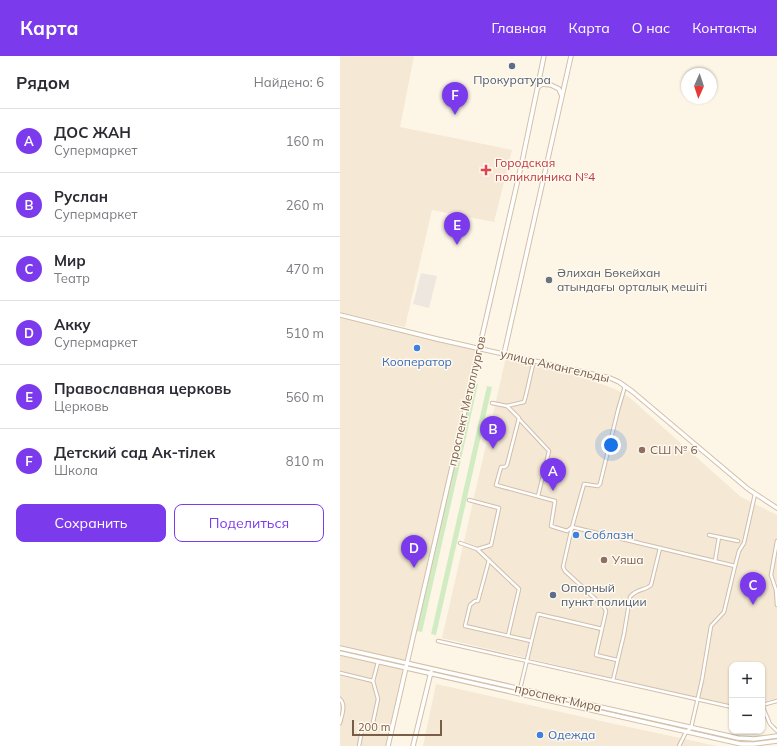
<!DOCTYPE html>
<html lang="ru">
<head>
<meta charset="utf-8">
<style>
	:root { --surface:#fff; --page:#f7f7f7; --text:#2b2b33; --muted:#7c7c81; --line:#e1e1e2; --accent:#7c3aed }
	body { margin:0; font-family:Mulish,sans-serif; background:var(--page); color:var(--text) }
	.controls { position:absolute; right:12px; bottom:12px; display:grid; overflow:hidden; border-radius:8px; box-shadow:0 1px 3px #0004 }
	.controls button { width:36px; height:36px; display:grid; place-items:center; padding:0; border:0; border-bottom:1px solid var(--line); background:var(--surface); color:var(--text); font:20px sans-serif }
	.compass { position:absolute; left:341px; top:12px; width:36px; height:36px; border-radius:50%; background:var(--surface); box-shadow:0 1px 3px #0004; rotate:183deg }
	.scale { position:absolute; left:12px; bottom:10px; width:90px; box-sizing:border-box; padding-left:4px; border:2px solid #785d49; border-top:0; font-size:11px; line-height:14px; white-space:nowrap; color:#785d49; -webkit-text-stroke:3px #fff9ee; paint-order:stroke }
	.you { position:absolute; left:271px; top:389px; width:14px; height:14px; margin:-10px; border:3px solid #fff; border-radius:50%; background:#1a73e8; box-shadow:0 0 0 6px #1a73e833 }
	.badge { display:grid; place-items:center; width:26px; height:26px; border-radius:50%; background:var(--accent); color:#fff; font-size:13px; font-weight:700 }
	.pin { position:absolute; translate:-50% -33px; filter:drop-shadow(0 1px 2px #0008) }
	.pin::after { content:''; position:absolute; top:21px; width:14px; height:12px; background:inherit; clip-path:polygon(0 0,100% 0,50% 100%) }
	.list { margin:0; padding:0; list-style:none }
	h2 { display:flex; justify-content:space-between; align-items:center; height:52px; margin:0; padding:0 16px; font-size:17px }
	h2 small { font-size:13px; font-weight:400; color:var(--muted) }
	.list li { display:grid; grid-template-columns:26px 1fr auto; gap:12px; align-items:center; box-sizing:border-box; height:64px; padding:0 16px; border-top:1px solid var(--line) }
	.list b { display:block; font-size:15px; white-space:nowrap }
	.list p { margin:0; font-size:13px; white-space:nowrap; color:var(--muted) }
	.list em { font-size:13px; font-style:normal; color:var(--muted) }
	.actions { display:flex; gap:8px; padding:12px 16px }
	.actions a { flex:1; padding:9px 0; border:1px solid var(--accent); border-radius:8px; text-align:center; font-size:14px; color:var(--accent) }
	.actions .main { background:var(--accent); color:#fff }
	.map { position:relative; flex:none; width:437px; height:690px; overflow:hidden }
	header { display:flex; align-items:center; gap:24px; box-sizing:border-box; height:56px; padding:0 20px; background:var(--accent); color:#fff }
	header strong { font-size:19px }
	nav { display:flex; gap:22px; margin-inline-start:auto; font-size:14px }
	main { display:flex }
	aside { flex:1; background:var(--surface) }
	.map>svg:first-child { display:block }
</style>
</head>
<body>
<header>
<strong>Карта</strong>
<nav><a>Главная</a><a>Карта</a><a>О нас</a><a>Контакты</a></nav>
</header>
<main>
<aside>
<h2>Рядом<small>Найдено: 6</small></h2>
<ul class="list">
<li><span class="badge">A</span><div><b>ДОС ЖАН</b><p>Супермаркет</p></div><em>160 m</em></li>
<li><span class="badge">B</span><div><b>Руслан</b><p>Супермаркет</p></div><em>260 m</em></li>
<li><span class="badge">C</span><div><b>Мир</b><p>Театр</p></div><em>470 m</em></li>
<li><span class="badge">D</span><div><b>Акку</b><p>Супермаркет</p></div><em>510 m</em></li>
<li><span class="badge">E</span><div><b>Православная церковь</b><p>Церковь</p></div><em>560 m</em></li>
<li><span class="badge">F</span><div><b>Детский сад Ак-тiлек</b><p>Школа</p></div><em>810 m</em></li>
</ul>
<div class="actions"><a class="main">Сохранить</a><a>Поделиться</a></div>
</aside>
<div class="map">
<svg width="437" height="690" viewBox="0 0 437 690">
	<rect width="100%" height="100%" fill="#fdf6e6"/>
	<!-- residential -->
	<g fill="#f5e8d4">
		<path d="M0 0H74L60 71 172 94 154 166 92 154 65 271 0 256Z"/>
		<path d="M0 261 137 293 66 604 0 590Z"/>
		<path d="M166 301 244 322 275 333 289 341 401 441 437 459V642L422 646V609H392V650L102 582Z"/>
		<path d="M0 597 66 612 48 690H0Z"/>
		<path d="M96 628 270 667 377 690H83Z"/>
	</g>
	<!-- industrial -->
	<path fill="#ede7e0" d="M81 217 97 220 89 252 73 248Z"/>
	<!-- green -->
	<g fill="#d1ecc3">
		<path d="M133 327 138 328 82 576 77 575Z"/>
		<path d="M147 330 152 331 96 579 91 578Z"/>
	</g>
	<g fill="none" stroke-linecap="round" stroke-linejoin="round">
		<defs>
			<g id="street">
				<path d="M152 347 167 350 184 346C188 333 190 319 194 305"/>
				<path d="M167 350 179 362 167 409 165 411H161L156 429 215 445 211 470 227 475 232 471 244 428 258 430 260 428 278 354 285 330"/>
				<path d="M179 363 209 395 198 440"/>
				<path d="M129 444 159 452 151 489 138 493"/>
				<path d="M369 479 398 485"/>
				<path d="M437 485 431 519 436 534 437 549"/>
				<path d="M120 487 137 493 179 533 168 580"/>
				<path d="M320 492 395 510 399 495 404 487 415 438"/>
				<path d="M149 504 138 545H135L130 549 125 570 191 585"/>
				<path d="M375 505 379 481"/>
				<path d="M98 585 392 651"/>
				<path d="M0 617 33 625 38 606"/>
				<path d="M273 624 284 578 290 541C297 532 305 535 311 529L320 492 232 471 223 511 225 515 264 551 266 555 256 599 277 604"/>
				<path d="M180 633 198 558 262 573 216 562"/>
				<path d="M0 643C6 649 2 659 0 667"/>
				<path d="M437 645 422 649 430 668 437 675"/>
				<path d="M19 690 22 674 28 673 32 671 38 643 33 625"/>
				<path d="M339 690 346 676 351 672 362 624 371 570 384 556 395 510"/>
			</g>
			<g id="secondary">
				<path d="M198 31 202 28 211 29 219 33 221 38"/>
				<path d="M0 259 97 283 270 322 279 326 293 336 408 433 437 452"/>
				<path d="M164 298 231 0"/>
				<path d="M0 592 398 682 414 683 437 680"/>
				<path d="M0 597 401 688H414L437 685"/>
				<path d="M48 690 182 106 204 0"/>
				<path d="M73 690 91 616"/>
			</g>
		</defs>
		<!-- street casing -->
		<use href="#street" stroke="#d0beab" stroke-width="4.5"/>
		<!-- secondary casing -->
		<use href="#secondary" stroke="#d3bfa8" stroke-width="5.5"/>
		<!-- street -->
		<use href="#street" stroke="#fff" stroke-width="2.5"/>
		<!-- secondary -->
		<use href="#secondary" stroke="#fff" stroke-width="3.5"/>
	</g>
	<!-- markers -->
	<g fill="#5c6f8a" stroke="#fff9ee" stroke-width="1.5">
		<circle cx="172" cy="10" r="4"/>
		<circle cx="213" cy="539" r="4"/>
	</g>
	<path fill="#e0444e" stroke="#fff9ee" stroke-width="1.5" d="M144 108h4v4h4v4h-4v4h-4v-4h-4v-4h4z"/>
	<circle fill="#6b7280" stroke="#fff9ee" stroke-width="1.5" cx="209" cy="224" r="4"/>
	<g fill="#3f7fe0" stroke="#fff9ee" stroke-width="1.5">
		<circle cx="77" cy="292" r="4"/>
		<circle cx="236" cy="479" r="4"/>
		<circle cx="200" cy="679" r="4"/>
	</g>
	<g fill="#8d6e63" stroke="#fff9ee" stroke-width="1.5">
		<circle cx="302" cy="394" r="4"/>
		<circle cx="264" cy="504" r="4"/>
	</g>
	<g text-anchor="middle" stroke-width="3" stroke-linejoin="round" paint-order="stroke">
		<!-- service labels -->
		<g font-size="12" fill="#4e5e75" stroke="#fff9ee">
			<text x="172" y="28">Прокуратура</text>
			<text x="221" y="536" text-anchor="start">Опорный<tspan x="221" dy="14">пункт полиции</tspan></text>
		</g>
		<!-- health labels -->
		<g font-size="12" fill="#be3a42" stroke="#fff9ee" text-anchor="start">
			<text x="155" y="111">Городская<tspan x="155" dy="14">поликлиника №4</tspan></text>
		</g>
		<!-- worship labels -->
		<g font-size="12" fill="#5b616d" stroke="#fff9ee" text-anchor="start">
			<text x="217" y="221">Әлихан Бөкейхан<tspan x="217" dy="14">атындағы орталық мешіті</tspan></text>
		</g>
		<!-- shop labels -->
		<g font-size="12" fill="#366cbe" stroke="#fff9ee" text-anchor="start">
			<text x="77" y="310" text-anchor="middle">Кооператор</text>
			<text x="244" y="483">Соблазн</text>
			<text x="208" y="683">Одежда</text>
		</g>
		<!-- street labels -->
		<g font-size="12" fill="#785d49" stroke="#fff9ee">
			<text transform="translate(215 310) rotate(13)" y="4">улица Амангельды</text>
			<text transform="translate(127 345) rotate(-77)" y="4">проспект Металлургов</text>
			<text transform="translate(218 642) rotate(13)" y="4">проспект Мира</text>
		</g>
		<!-- education labels -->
		<g font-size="12" fill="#785e54" stroke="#fff9ee" text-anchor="start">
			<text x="310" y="398">СШ № 6</text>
			<text x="272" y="508">Уяша</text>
		</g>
	</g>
</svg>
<div class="controls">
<button>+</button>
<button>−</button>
</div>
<svg class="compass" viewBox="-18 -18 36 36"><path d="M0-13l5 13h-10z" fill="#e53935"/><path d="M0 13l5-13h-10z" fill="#7c7c81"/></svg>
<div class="scale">200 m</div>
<div class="you"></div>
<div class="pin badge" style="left:213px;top:435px">A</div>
<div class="pin badge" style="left:153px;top:393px">B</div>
<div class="pin badge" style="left:413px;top:549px">C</div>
<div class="pin badge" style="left:74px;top:512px">D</div>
<div class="pin badge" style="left:117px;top:189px">E</div>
<div class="pin badge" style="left:115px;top:59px">F</div>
</div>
</main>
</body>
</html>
